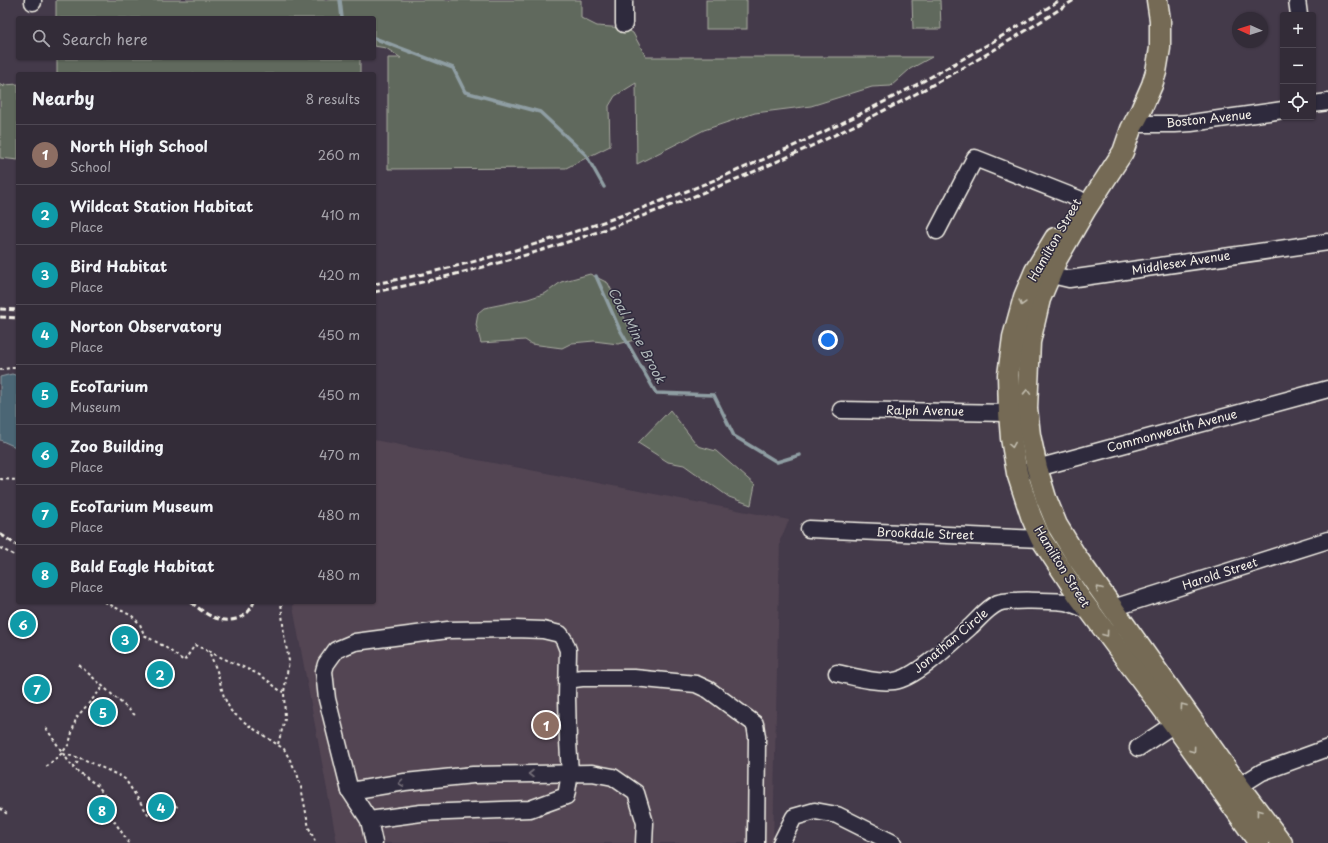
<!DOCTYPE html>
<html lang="en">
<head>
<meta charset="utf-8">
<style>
	:root { --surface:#332c38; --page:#3b3440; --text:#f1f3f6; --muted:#a9a7ae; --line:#4e4853; --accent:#95b2f1 }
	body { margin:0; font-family:"Playpen Sans",sans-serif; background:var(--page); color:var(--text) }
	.controls { position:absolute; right:12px; top:12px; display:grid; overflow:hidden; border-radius:4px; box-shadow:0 1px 3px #0004 }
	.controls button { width:36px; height:36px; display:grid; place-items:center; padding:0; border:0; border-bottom:1px solid var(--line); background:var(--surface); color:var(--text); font:20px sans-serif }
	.compass { position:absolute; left:1232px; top:12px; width:36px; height:36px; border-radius:50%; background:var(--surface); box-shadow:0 1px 3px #0004; rotate:273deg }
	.you { position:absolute; left:828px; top:340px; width:14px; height:14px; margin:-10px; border:3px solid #fff; border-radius:50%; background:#1a73e8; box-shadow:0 0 0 6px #1a73e833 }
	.badge { display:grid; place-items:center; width:26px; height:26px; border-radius:50%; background:var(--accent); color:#fff; font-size:13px; font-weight:700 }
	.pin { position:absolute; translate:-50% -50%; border:2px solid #fff; box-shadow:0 1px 4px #0006 }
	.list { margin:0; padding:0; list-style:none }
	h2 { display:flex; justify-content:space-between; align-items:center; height:52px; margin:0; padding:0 16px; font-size:17px }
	h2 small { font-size:13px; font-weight:400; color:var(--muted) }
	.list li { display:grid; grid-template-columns:26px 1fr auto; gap:12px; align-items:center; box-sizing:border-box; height:60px; padding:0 16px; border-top:1px solid var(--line) }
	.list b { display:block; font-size:15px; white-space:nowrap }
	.list p { margin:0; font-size:13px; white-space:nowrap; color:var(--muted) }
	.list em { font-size:13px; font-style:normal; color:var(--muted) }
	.icon { flex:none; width:22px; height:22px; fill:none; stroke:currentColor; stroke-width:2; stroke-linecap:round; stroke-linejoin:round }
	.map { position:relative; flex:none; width:1328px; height:843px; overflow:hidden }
	.search { position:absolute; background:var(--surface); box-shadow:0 1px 3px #0004; left:16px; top:16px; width:360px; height:44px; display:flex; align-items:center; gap:10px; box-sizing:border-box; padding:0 14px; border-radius:4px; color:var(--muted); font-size:15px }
	.panel { position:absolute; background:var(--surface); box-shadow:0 1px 3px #0004; left:16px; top:72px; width:360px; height:532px; border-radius:4px }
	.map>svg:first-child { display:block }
</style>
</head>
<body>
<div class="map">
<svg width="1328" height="843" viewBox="0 0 1328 843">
	<rect width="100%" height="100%" fill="#443a4a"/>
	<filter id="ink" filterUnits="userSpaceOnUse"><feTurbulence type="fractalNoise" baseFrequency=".025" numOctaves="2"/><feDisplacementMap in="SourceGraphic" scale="8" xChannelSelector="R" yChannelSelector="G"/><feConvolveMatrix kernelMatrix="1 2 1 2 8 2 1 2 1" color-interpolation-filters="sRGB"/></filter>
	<g filter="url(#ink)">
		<!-- built -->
		<path fill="#534553" d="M374 440 789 520 780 540 773 843H337L293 607 294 602H374Z"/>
		<!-- green -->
		<g fill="#61695d" stroke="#aaada2">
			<path d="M56 0H581V18L597 26 625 28 633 33 646 57H932L910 69 891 86 872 87 811 106 755 113 704 130 637 164 636 83 615 96 609 106 610 146 566 168 388 169V58H401L386 48 374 46V18H56Z"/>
			<rect x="706" y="0" width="41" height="29"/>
			<path d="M912 0H940L941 29H913Z"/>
			<path d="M100 58H360V74H57V59H98Z"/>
			<path d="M0 83 4 87V85L18 84V160L0 158Z"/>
			<path d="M590 274 608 283 635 340 618 344 594 341 572 343 562 348 531 344 525 340 481 343 476 325 478 313 484 308 528 299 546 293 561 282Z"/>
			<path d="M670 410 698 446 716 451 755 485 751 505 729 497 684 465 668 462 638 443Z"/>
		</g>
		<!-- water -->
		<path fill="#4c6675" stroke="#8f9ea3" d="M12 374 18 376V448L0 440V377Z"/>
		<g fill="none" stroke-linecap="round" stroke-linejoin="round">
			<!-- stream -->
			<g stroke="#8f9ea3" stroke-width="3.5">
				<path d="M340 0 342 18"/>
				<path d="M374 38 453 68 465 92 540 112 586 155 604 187"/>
				<path d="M596 276 619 328 656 393 714 395 734 436 777 462 800 455"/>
			</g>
			<defs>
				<g id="minor">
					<path d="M33 0V2"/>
					<path d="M1297 0 1299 15"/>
					<path d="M624 24V0"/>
					<path d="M1313 104 1328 102"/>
					<path d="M1134 124H1175L1191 123 1283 110"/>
					<path d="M937 231 975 158 1079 199"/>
					<path d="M1039 272 1069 279 1328 242"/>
					<path d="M841 410 1009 413"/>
					<path d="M1026 471 1328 389"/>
					<path d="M809 529 1041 539"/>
					<path d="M1113 608 1328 540"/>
					<path d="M515 629 543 630 560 634 564 640 568 650 567 697 568 741 570 774 566 796 530 809 421 813 369 820 350 791 327 699 324 671 326 664 336 650 355 642 448 630Z"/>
					<path d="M837 673C855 677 875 683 894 681 916 678 953 642 970 627 979 619 987 608 998 603 1007 599 1054 601 1065 602 1073 603 1081 608 1088 610"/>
					<path d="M567 680 582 678H634L696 684 709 690 755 724 757 737 756 843"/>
					<path d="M1138 748 1174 724"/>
					<path d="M350 791 405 782 473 775 592 773 613 777 636 793 645 823 644 843"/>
					<path d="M1230 792 1262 772 1328 748"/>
					<path d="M369 820 374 843"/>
					<path d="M781 843 794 817 815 811 837 815 893 843"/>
				</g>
				<g id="major">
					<path d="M1157 0 1160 20V48L1156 72 1152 85 1141 110 1131 129 1123 152 1086 209 1057 259 1040 299 1030 342 1027 408 1030 435 1037 468 1046 498 1057 525 1076 556 1239 786 1282 843"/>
					<path d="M1055 238 1035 271 1024 297 1013 337 1008 375 1009 413 1011 438 1017 473 1031 516 1041 539 1078 595 1174 724 1259 843"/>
				</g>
			</defs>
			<!-- minor casing -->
			<use href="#minor" stroke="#f4f1e8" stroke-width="19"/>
			<!-- major casing -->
			<use href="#major" stroke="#f4f1e8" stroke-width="23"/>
			<!-- path -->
			<g stroke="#f4f1e8" stroke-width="2" stroke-dasharray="3 3" stroke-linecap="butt">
				<path d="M0 370 10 368H18"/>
				<path d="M0 479 18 480"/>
				<path d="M0 548 18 557"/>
				<path d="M105 602 132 616 140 624 144 635 165 647 184 661 195 645 206 650 210 654 217 671 224 697 231 711 248 725 284 749 297 773 301 787 309 828 316 843"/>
				<path d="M209 651C227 662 251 668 267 680 273 684 277 690 284 692"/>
				<path d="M79 665 136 716"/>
				<path d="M46 728 73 768"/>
				<path d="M278 744 285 719 284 692 289 661 284 635 281 602"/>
				<path d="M63 754 81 758"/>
				<path d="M46 767 62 753 69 744 76 718 103 687"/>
				<path d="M0 808 7 814"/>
				<path d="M129 843 110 815 105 795 98 786 73 768 81 758 120 776 125 779 148 814C158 820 172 819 177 807L167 796 158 804"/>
			</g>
			<!-- minor -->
			<use href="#minor" stroke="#2f2a3d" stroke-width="16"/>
			<!-- major -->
			<use href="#major" stroke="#746b55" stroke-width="20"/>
			<!-- rail -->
			<g stroke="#f4f1e8" stroke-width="3" stroke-dasharray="6 3" stroke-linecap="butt">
				<path d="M374 284C481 264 585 231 687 191 817 140 942 76 1060 0"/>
				<path d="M374 292C485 271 592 237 697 195 829 143 955 78 1074 0"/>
				<path d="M0 309 18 310"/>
				<path d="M0 317 18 318"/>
				<path d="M0 534 18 546"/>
				<path d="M191 602C204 613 218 624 236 619 246 616 250 611 254 602"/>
			</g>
		</g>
		<!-- one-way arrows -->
		<defs><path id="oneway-chevron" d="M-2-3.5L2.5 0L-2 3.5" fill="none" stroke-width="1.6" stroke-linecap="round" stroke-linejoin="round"/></defs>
		<g stroke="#c1bbad">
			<use href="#oneway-chevron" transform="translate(1022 303) rotate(106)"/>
			<use href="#oneway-chevron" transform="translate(1027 392) rotate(-88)"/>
			<use href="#oneway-chevron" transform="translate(1012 445) rotate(81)"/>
			<use href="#oneway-chevron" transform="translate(1099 589) rotate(-126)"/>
			<use href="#oneway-chevron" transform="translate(1106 634) rotate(54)"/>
			<use href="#oneway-chevron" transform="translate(1183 706) rotate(-126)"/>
			<use href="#oneway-chevron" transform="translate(1193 750) rotate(54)"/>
			<use href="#oneway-chevron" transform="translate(1259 812) rotate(-127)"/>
		</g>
		<g stroke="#747079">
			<use href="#oneway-chevron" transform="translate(531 774) rotate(180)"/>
			<use href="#oneway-chevron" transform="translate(401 783) rotate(172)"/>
		</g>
	</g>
	<g text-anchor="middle" stroke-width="3" stroke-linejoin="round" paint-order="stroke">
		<!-- street labels -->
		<g font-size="12" fill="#f4f1e8" stroke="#2f2a3d">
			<text transform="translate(1209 119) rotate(-6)" y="4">Boston Avenue</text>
			<text transform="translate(1055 240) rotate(-60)" y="4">Hamilton Street</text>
			<text transform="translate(1181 263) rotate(-9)" y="4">Middlesex Avenue</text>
			<text transform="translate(925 411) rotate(1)" y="4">Ralph Avenue</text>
			<text transform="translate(1172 431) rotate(-15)" y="4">Commonwealth Avenue</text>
			<text transform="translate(925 534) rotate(2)" y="4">Brookdale Street</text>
			<text transform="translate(1062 567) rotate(58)" y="4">Hamilton Street</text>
			<text transform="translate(1220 574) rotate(-18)" y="4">Harold Street</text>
			<text transform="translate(951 641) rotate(-40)" y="4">Jonathan Circle</text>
		</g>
		<!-- water labels -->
		<g font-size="13" font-style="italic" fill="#b1b9ba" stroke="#2f2a3d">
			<text transform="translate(637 335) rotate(62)" y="5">Coal Mine Brook</text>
		</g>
	</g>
</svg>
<div class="controls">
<button>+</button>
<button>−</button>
<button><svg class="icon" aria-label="locate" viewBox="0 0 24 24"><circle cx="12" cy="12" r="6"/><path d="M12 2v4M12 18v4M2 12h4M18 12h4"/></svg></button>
</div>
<svg class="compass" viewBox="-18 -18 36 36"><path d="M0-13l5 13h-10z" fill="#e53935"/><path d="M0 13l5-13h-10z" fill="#a9a7ae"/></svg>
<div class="you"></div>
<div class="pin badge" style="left:546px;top:725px;background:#8d6e63">1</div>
<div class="pin badge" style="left:160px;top:674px;background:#0f9aa8">2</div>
<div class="pin badge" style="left:125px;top:639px;background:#0f9aa8">3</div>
<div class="pin badge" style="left:161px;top:807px;background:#0f9aa8">4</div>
<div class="pin badge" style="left:103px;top:712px;background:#0f9aa8">5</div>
<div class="pin badge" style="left:23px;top:624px;background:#0f9aa8">6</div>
<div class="pin badge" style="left:37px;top:689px;background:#0f9aa8">7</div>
<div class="pin badge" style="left:102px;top:810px;background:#0f9aa8">8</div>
<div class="search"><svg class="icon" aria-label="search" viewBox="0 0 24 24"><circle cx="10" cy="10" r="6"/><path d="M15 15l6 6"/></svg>Search here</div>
<section class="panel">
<h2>Nearby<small>8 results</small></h2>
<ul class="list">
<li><span class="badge" style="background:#8d6e63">1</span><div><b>North High School</b><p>School</p></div><em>260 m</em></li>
<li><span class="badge" style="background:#0f9aa8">2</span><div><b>Wildcat Station Habitat</b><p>Place</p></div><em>410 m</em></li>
<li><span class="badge" style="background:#0f9aa8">3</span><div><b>Bird Habitat</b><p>Place</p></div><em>420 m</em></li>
<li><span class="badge" style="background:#0f9aa8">4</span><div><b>Norton Observatory</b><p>Place</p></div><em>450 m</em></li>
<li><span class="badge" style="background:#0f9aa8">5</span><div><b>EcoTarium</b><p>Museum</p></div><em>450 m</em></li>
<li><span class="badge" style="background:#0f9aa8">6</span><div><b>Zoo Building</b><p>Place</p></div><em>470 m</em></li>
<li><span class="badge" style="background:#0f9aa8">7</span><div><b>EcoTarium Museum</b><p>Place</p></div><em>480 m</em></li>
<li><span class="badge" style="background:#0f9aa8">8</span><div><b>Bald Eagle Habitat</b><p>Place</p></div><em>480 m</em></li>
</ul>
</section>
</div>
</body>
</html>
